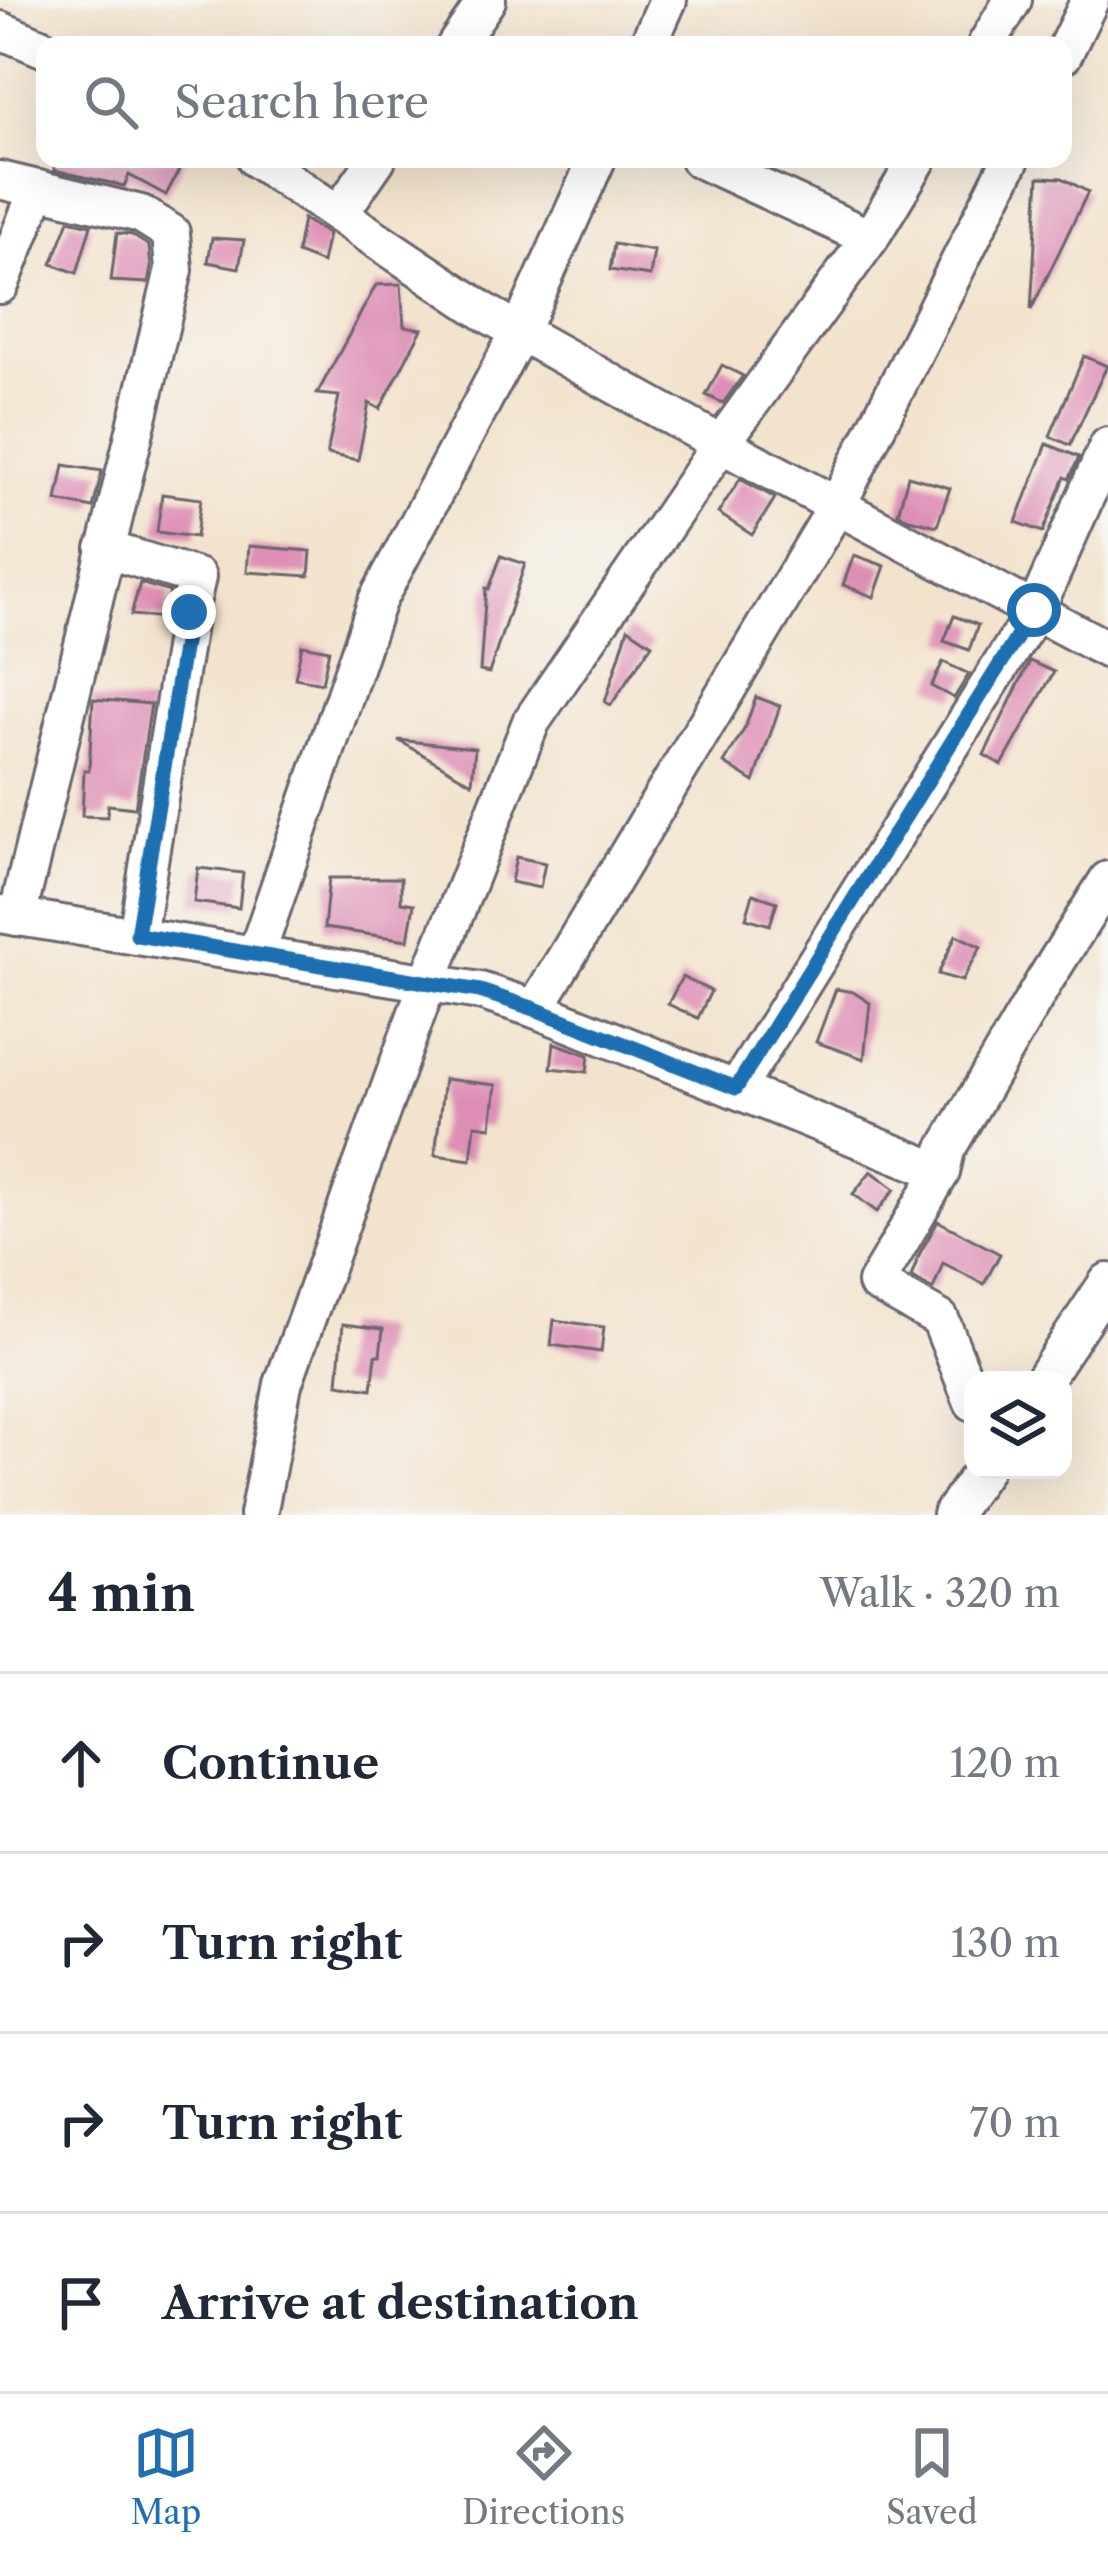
<!DOCTYPE html>
<html lang="en">
<head>
<meta charset="utf-8">
<style>
	:root { --surface:#fff; --page:#f2f2f3; --text:#1f2937; --muted:#747a83; --line:#e0e1e3; --accent:#1f6fb2 }
	body { margin:0; font-family:"Libre Caslon Text",serif; background:var(--page); color:var(--text) }
	.controls { position:absolute; right:36px; bottom:36px; display:grid; overflow:hidden; border-radius:24px; box-shadow:0 12px 48px #0002 }
	.controls button { width:108px; height:108px; display:grid; place-items:center; padding:0; border:0; border-bottom:3px solid var(--line); background:var(--surface); color:var(--text); font:60px sans-serif }
	.stop { position:absolute; width:36px; height:36px; margin:-27px; border:9px solid #1f6fb2; border-radius:50%; background:#fff }
	.stop.end { background:#1f6fb2; border-color:#fff; box-shadow:0 3px 12px #0008 }
	.list { margin:0; padding:0; list-style:none }
	h2 { display:flex; justify-content:space-between; align-items:center; height:156px; margin:0; padding:0 48px; font-size:51px }
	h2 small { font-size:39px; font-weight:400; color:var(--muted) }
	.list li { display:grid; grid-template-columns:78px 1fr auto; gap:36px; align-items:center; box-sizing:border-box; height:180px; padding:0 48px; border-top:3px solid var(--line) }
	.list b { display:block; font-size:45px; white-space:nowrap }
	.list em { font-size:39px; font-style:normal; color:var(--muted) }
	.icon { flex:none; width:66px; height:66px; fill:none; stroke:currentColor; stroke-width:2; stroke-linecap:round; stroke-linejoin:round }
	.map { position:relative; flex:none; width:1108px; height:1515px; overflow:hidden }
	.search { position:absolute; background:var(--surface); box-shadow:0 12px 48px #0002; left:36px; right:36px; top:36px; height:132px; display:flex; align-items:center; gap:30px; box-sizing:border-box; padding:0 42px; border-radius:24px; color:var(--muted); font-size:45px }
	.sheet { height:876px; background:var(--surface) }
	nav { display:flex; justify-content:space-around; align-items:center; box-sizing:border-box; height:168px; border-top:3px solid var(--line); background:var(--surface); font-size:33px; color:var(--muted) }
	nav a { display:grid; justify-items:center; gap:6px }
	nav .on { color:var(--accent) }
	.map>svg:first-child { display:block }
</style>
</head>
<body>
<div class="map">
<svg width="1108" height="1515" viewBox="0 0 1108 1515">
	<rect width="100%" height="100%" fill="#f6f6f2"/>
	<filter id="ink" filterUnits="userSpaceOnUse"><feTurbulence type="fractalNoise" baseFrequency=".00833" numOctaves="2"/><feDisplacementMap in="SourceGraphic" scale="24" xChannelSelector="R" yChannelSelector="G"/><feConvolveMatrix kernelMatrix="1 2 1 2 8 2 1 2 1" color-interpolation-filters="sRGB"/></filter>
	<filter id="wash" filterUnits="userSpaceOnUse"><feTurbulence type="fractalNoise" baseFrequency=".004" numOctaves="4" result="noise"/><feDisplacementMap in="SourceGraphic" scale="48" xChannelSelector="R" yChannelSelector="G"/><feGaussianBlur stdDeviation="2.7" result="paint"/><feColorMatrix in="noise" values="0 0 0 0 0 0 0 0 0 0 0 0 0 0 0 0 0 1.4 0 .05"/><feComposite in="paint" operator="in"/></filter>
	<g filter="url(#wash)">
		<rect width="100%" height="100%" fill="#f3e3cc"/>
		<g id="blocks">
			<!-- building -->
			<g fill="#de8eb5">
				<path d="M55 159H185L166 195 129 175 124 186 54 170Z"/>
				<path d="M1039 177 1062 178 1088 192 1031 310Z"/>
				<path d="M303 219 328 234 322 263 297 253Z"/>
				<path d="M69 220 91 225 77 273 52 264Z"/>
				<path d="M117 233 132 235 149 246 151 268 148 283 111 281Z"/>
				<path d="M212 238 244 240 239 268 208 262Z"/>
				<path d="M614 244 654 251 650 276 610 270Z"/>
				<path d="M401 284 404 326 422 329 380 409 369 403 358 460 327 454 339 396 317 394 376 285Z"/>
				<path d="M1084 356 1107 366 1070 445 1050 436Z"/>
				<path d="M722 365 743 376 723 403 706 395Z"/>
				<path d="M1047 444 1079 457 1069 479 1065 477 1043 532 1016 522Z"/>
				<path d="M64 465 102 471 93 508 57 501Z"/>
				<path d="M908 476 950 488 937 526 909 519 898 513Z"/>
				<path d="M740 479 775 498 752 535 718 513Z"/>
				<path d="M162 494 201 499 196 537 157 532Z"/>
				<path d="M249 546 311 551 309 576 247 572Z"/>
				<path d="M854 555 885 566 874 597 843 585Z"/>
				<path d="M501 556 525 564 489 673 480 671 486 588 489 589Z"/>
				<path d="M140 583 170 592 165 618 131 615Z"/>
				<path d="M954 616 978 625 969 650 944 641Z"/>
				<path d="M628 628 652 644 611 705 605 702Z"/>
				<path d="M302 645 329 650 322 683 295 678Z"/>
				<path d="M1030 661 1054 672 1002 765 984 755Z"/>
				<path d="M943 662 969 674 954 698 931 686Z"/>
				<path d="M756 697 780 706 754 782 724 763 745 728Z"/>
				<path d="M93 699 151 704 135 808 108 805 107 817 82 816 84 770H89Z"/>
				<path d="M398 740 475 748 472 783Z"/>
				<path d="M516 857 545 863 540 888 511 882Z"/>
				<path d="M198 868 243 873 239 908 194 902Z"/>
				<path d="M329 878H401V902L414 904 408 940 324 928Z"/>
				<path d="M753 894 777 902 770 925 746 918Z"/>
				<path d="M956 935 981 947 962 981 938 974Z"/>
				<path d="M682 977 711 991 698 1018 668 1004Z"/>
				<path d="M836 989 853 992 870 1003 864 1059 816 1042Z"/>
				<path d="M554 1043 589 1055 587 1072 551 1068Z"/>
				<path d="M444 1079 496 1085 491 1127 475 1125 471 1160 435 1155Z"/>
				<path d="M871 1171 895 1189 877 1212 853 1194Z"/>
				<path d="M938 1221 1000 1254 984 1284 943 1263 933 1289 911 1277 920 1253Z"/>
				<path d="M554 1320 604 1327 601 1352 551 1345Z"/>
				<path d="M343 1324 383 1329 380 1355H376L372 1389 338 1384Z"/>
			</g>
		</g>
	</g>
	<g filter="url(#ink)">
		<use href="#blocks" fill-opacity="0" stroke="#6b666e" stroke-width="3"/>
		<g fill="none" stroke-linecap="round" stroke-linejoin="round">
			<defs>
				<g id="street">
					<path d="M0 30 45 49"/>
					<path d="M456 45 487 0"/>
					<path d="M648 45 668 0"/>
					<path d="M986 45 1013 0"/>
					<path d="M1063 55 1090 0"/>
					<path d="M256 159 488 314 721 444 1108 650"/>
					<path d="M0 180 141 214 171 233 174 270 17 917"/>
					<path d="M339 214 377 159"/>
					<path d="M870 238 918 159"/>
					<path d="M0 285 38 189"/>
					<path d="M105 549 197 577 189 612 137 936"/>
					<path d="M0 914 480 991 535 1009 941 1172"/>
					<path d="M256 955 377 601 520 331 597 159"/>
					<path d="M535 1009 837 506 1011 159"/>
					<path d="M737 1088 1035 611 1108 446"/>
					<path d="M1043 1380 1108 1282"/>
					<path d="M973 1402 940 1319 876 1283 941 1172 946 1150 1045 980 1108 880"/>
					<path d="M258 1515 283 1384 428 982 531 722 721 444 870 238 699 159"/>
					<path d="M951 1515 983 1470"/>
				</g>
			</defs>
			<!-- street casing -->
			<use href="#street" stroke="#6b666e" stroke-width="42"/>
			<!-- street -->
			<use href="#street" stroke="#fff" stroke-width="36"/>
		</g>
	</g>
	<g fill="none" stroke-linecap="round" stroke-linejoin="round" filter="url(#ink)">
		<!-- route -->
		<path stroke="#1f6fb2" stroke-width="15" d="M189 612 137 935 480 991 535 1009 736 1088 1034 610"/>
	</g>
</svg>
<div class="controls">
<button><svg class="icon" aria-label="layers" viewBox="0 0 24 24"><path d="M12 4l9 5-9 5-9-5zM3 14l9 5 9-5"/></svg></button>
</div>
<div class="stop" style="left:1034px;top:610px"></div>
<div class="stop end" style="left:189px;top:612px"></div>
<div class="search"><svg class="icon" aria-label="search" viewBox="0 0 24 24"><circle cx="10" cy="10" r="6"/><path d="M15 15l6 6"/></svg>Search here</div>
</div>
<section class="sheet">
<h2>4 min<small>Walk · 320 m</small></h2>
<ul class="list">
<li><svg class="icon" aria-label="ahead" viewBox="0 0 24 24"><path d="M12 20V5M6 11l6-6 6 6"/></svg><div><b>Continue</b></div><em>120 m</em></li>
<li><svg class="icon" aria-label="right" viewBox="0 0 24 24"><path d="M7 20v-9h11M14 6l5 5-5 5"/></svg><div><b>Turn right</b></div><em>130 m</em></li>
<li><svg class="icon" aria-label="right" viewBox="0 0 24 24"><path d="M7 20v-9h11M14 6l5 5-5 5"/></svg><div><b>Turn right</b></div><em>70 m</em></li>
<li><svg class="icon" aria-label="arrive" viewBox="0 0 24 24"><path d="M6 21V4h12l-3 4 3 4H6"/></svg><div><b>Arrive at destination</b></div></li>
</ul>
</section>
<nav>
<a class="on"><svg class="icon" aria-label="map" viewBox="0 0 24 24"><path d="M3 6l6-2 6 2 6-2v14l-6 2-6-2-6 2zM9 4v14M15 6v14"/></svg>Map</a>
<a><svg class="icon" aria-label="directions" viewBox="0 0 24 24"><path d="M12 3l9 9-9 9-9-9zM9 14v-3h6M13 9l2 2-2 2"/></svg>Directions</a>
<a><svg class="icon" aria-label="saved" viewBox="0 0 24 24"><path d="M7 4h10v16l-5-4-5 4z"/></svg>Saved</a>
</nav>
</body>
</html>
